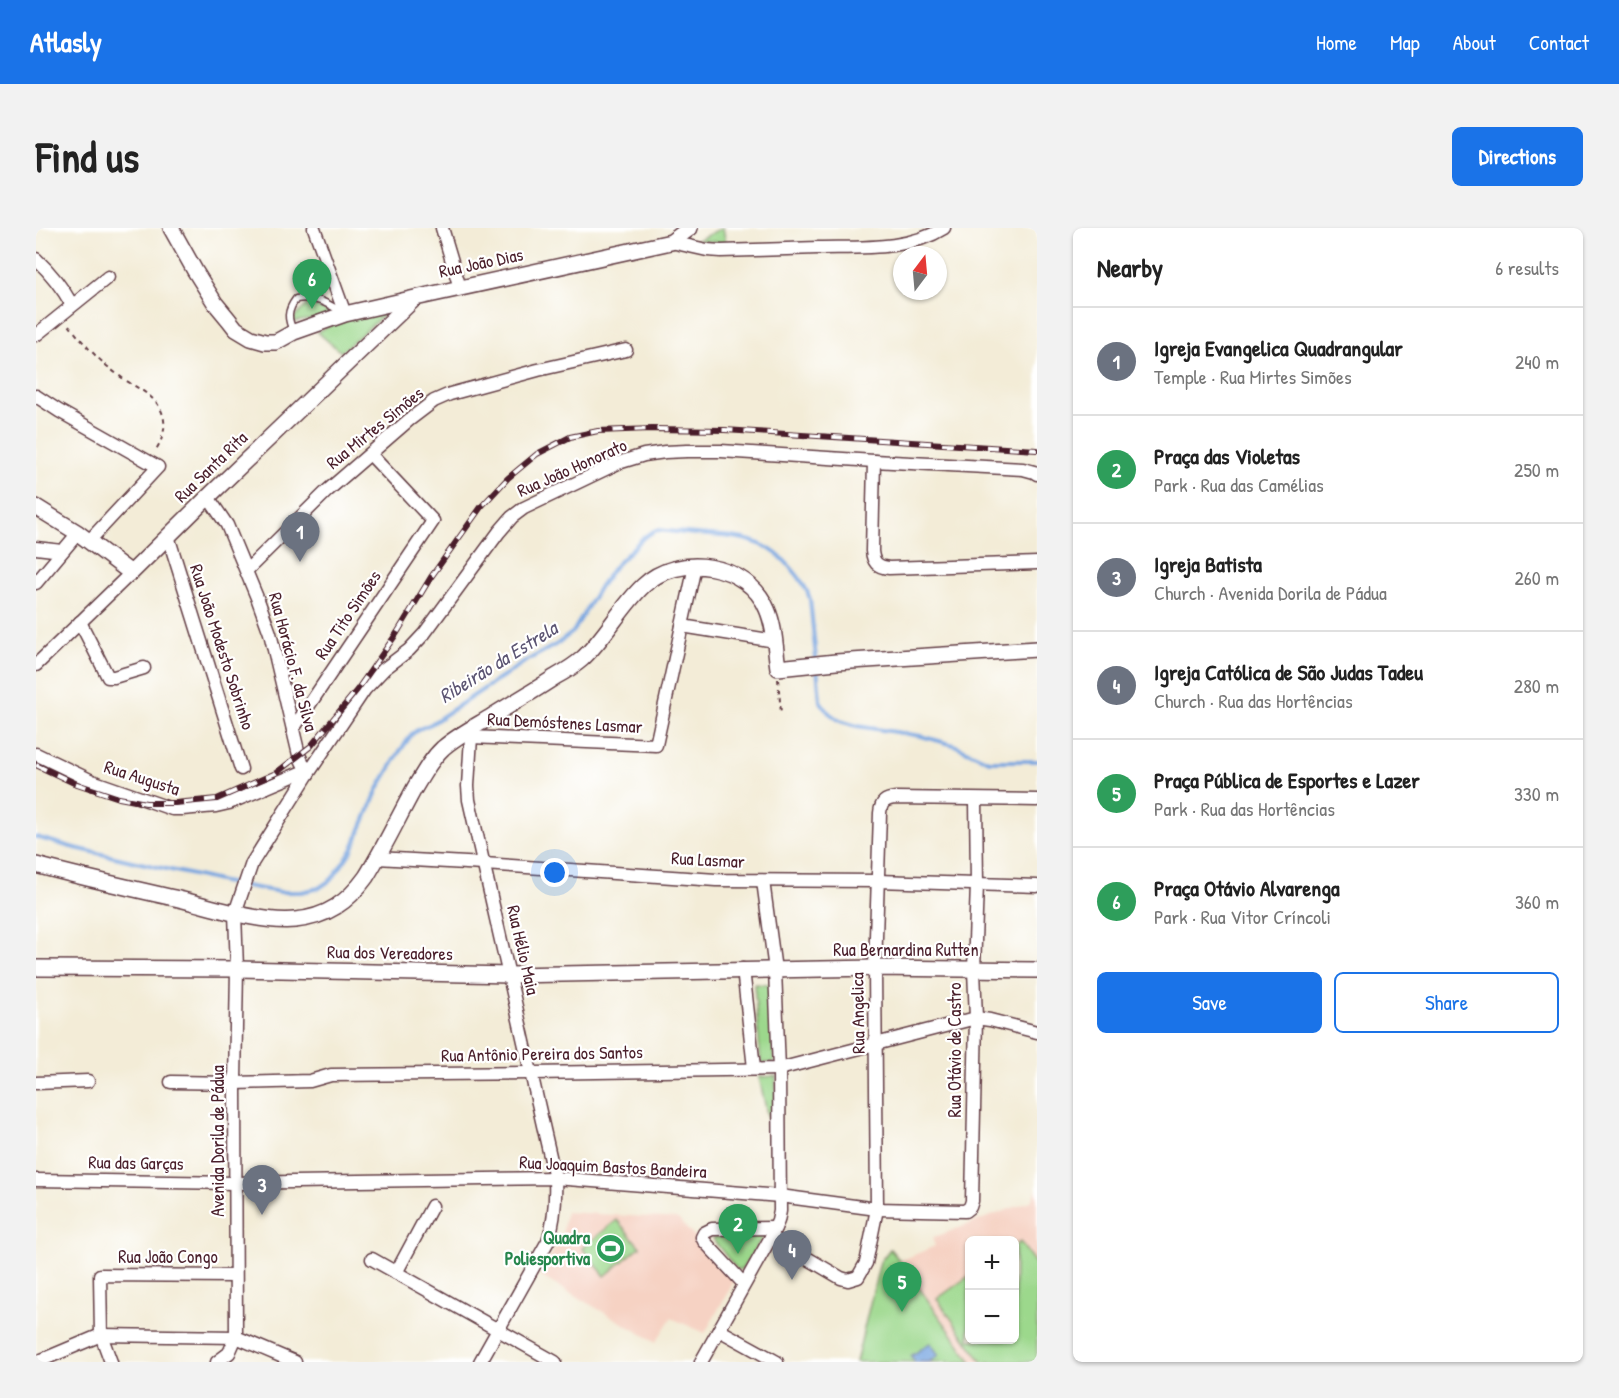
<!DOCTYPE html>
<html lang="en">
<head>
<meta charset="utf-8">
<style>
	:root { --surface:#fff; --page:#f2f2f2; --text:#222; --muted:#767676; --line:#e0e0e0; --accent:#1a73e8 }
	body { margin:0; font-family:"Patrick Hand",sans-serif; background:var(--page); color:var(--text) }
	.controls { position:absolute; right:18px; bottom:18px; display:grid; overflow:hidden; border-radius:9px; box-shadow:0 2px 4px #0004 }
	.controls button { width:54px; height:54px; display:grid; place-items:center; padding:0; border:0; border-bottom:2px solid var(--line); background:var(--surface); color:var(--text); font:30px sans-serif }
	.compass { position:absolute; left:857px; top:18px; width:54px; height:54px; border-radius:50%; background:var(--surface); box-shadow:0 2px 4px #0004; rotate:16deg }
	.you { position:absolute; left:519px; top:645px; width:21px; height:21px; margin:-15px; border:4px solid #fff; border-radius:50%; background:#1a73e8; box-shadow:0 0 0 9px #1a73e833 }
	.badge { display:grid; place-items:center; width:39px; height:39px; border-radius:50%; background:var(--accent); color:#fff; font-size:20px; font-weight:700 }
	.pin { position:absolute; translate:-50% -50px; filter:drop-shadow(0 2px 3px #0008) }
	.pin::after { content:''; position:absolute; top:32px; width:21px; height:18px; background:inherit; clip-path:polygon(0 0,100% 0,50% 100%) }
	.list { margin:0; padding:0; list-style:none }
	h2 { display:flex; justify-content:space-between; align-items:center; height:78px; margin:0; padding:0 24px; font-size:26px }
	h2 small { font-size:20px; font-weight:400; color:var(--muted) }
	.list li { display:grid; grid-template-columns:39px 1fr auto; gap:18px; align-items:center; box-sizing:border-box; height:108px; padding:0 24px; border-top:2px solid var(--line) }
	.list b { display:block; font-size:22px; white-space:nowrap }
	.list p { margin:0; font-size:20px; white-space:nowrap; color:var(--muted) }
	.list em { font-size:20px; font-style:normal; color:var(--muted) }
	.actions { display:flex; gap:12px; padding:18px 24px }
	.actions a { flex:1; padding:14px 0; border:2px solid var(--accent); border-radius:9px; text-align:center; font-size:21px; color:var(--accent) }
	.actions .main { background:var(--accent); color:#fff }
	.map { position:relative; flex:none; width:1001px; height:1134px; overflow:hidden; border-radius:9px }
	header { display:flex; align-items:center; gap:36px; box-sizing:border-box; height:84px; padding:0 30px; background:var(--accent); color:#fff }
	header strong { font-size:28px }
	nav { display:flex; gap:33px; margin-inline-start:auto; font-size:21px }
	.intro { display:flex; align-items:center; justify-content:space-between; box-sizing:border-box; height:144px; padding:0 36px }
	h1 { margin:0; font-size:42px }
	.button { padding:15px 27px; border-radius:9px; background:var(--accent); color:#fff; font-size:21px; font-weight:700 }
	main { display:flex; gap:36px; padding:0 36px }
	aside { flex:1; background:var(--surface); border-radius:9px; box-shadow:0 2px 4px #0004 }
	.map>svg:first-child { display:block }
</style>
</head>
<body>
<header>
<strong>Atlasly</strong>
<nav><a>Home</a><a>Map</a><a>About</a><a>Contact</a></nav>
</header>
<div class="intro"><h1>Find us</h1><a class="button">Directions</a></div>
<main>
<div class="map">
<svg width="1001" height="1134" viewBox="0 0 1001 1134">
	<rect width="100%" height="100%" fill="#fff"/>
	<filter id="ink" filterUnits="userSpaceOnUse"><feTurbulence type="fractalNoise" baseFrequency=".0167" numOctaves="2"/><feDisplacementMap in="SourceGraphic" scale="12" xChannelSelector="R" yChannelSelector="G"/><feConvolveMatrix kernelMatrix="1 2 1 2 8 2 1 2 1" color-interpolation-filters="sRGB"/></filter>
	<filter id="wash" filterUnits="userSpaceOnUse"><feTurbulence type="fractalNoise" baseFrequency=".008" numOctaves="4" result="noise"/><feDisplacementMap in="SourceGraphic" scale="24" xChannelSelector="R" yChannelSelector="G"/><feGaussianBlur stdDeviation="1.35" result="paint"/><feColorMatrix in="noise" values="0 0 0 0 0 0 0 0 0 0 0 0 0 0 0 0 0 1.4 0 .05"/><feComposite in="paint" operator="in"/></filter>
	<g filter="url(#wash)">
		<rect width="100%" height="100%" fill="#f3ecd7"/>
		<!-- built -->
		<g fill="#f6d2c3" fill-rule="evenodd">
			<path d="M1001 961V1134H936L864 1033 899 1018 896 1010 995 973ZM933 1012H978V1112H933Z"/>
			<path d="M530 984 642 991 698 1053 669 1105 635 1090 620 1114 504 1048 526 1007Z"/>
		</g>
		<!-- green -->
		<g fill="#9cd88c" stroke="#737c5c" stroke-width="1.5">
			<path d="M686 0H687L690 15 661 12Z"/>
			<path d="M273 75 295 86V89L258 94 257 91Z"/>
			<path d="M345 80 351 84 305 124 281 104 295 97Z"/>
			<path d="M718 756 734 757 738 835H725Z"/>
			<path d="M740 848 739 911 735 904 723 849Z"/>
			<path d="M581 992 604 1019 569 1048 546 1020Z"/>
			<path d="M723 1006 727 1009 706 1041 701 1042 676 1010Z"/>
			<path d="M984 1014 1001 1038V1134H946L901 1071 933 1048V1112H978L979 1018Z"/>
			<path d="M854 1021 864 1033 936 1134H820L844 1034Z"/>
		</g>
		<!-- water -->
		<path fill="#77a5e0" stroke="#606286" stroke-width="1.5" d="M894 1115 903 1127 893 1134H879L875 1128Z"/>
		<g fill="none" stroke-linecap="round" stroke-linejoin="round">
			<!-- stream -->
			<g stroke="#77a5e0" stroke-width="4">
				<path d="M781 439 784 473 793 485 804 493 821 498 885 508 918 517 953 533H1001"/>
				<path d="M0 609 35 619 187 654 244 664H265L283 660 296 651 316 622 342 561 364 523 376 506 383 501 395 496 490 433 521 416 537 404 564 358 578 339 608 309 620 302C634 303 647 305 661 306 683 308 706 308 726 317 745 325 768 351 774 371L780 431"/>
			</g>
		</g>
	</g>
	<g filter="url(#ink)">
		<g fill="none" stroke-linecap="round" stroke-linejoin="round">
			<defs>
				<path id="service" d="M258 104C251 91 251 83 260 71 279 68 291 75 306 84"/>
				<g id="minor">
					<path d="M278 0 309 86"/>
					<path d="M406 0 424 60"/>
					<path d="M635 14 671 22 685 23C718 22 750 21 782 20 823 19 872 23 908 0"/>
					<path d="M0 31C15 45 26 59 36 77"/>
					<path d="M0 107 72 49"/>
					<path d="M0 168 23 183 122 239 53 313"/>
					<path d="M838 233 836 323C837 334 841 339 853 340L1001 335"/>
					<path d="M132 308 205 541"/>
					<path d="M0 320 26 323"/>
					<path d="M211 342 291 263 373 192 398 173 414 166 502 142 590 122"/>
					<path d="M0 355 42 305"/>
					<path d="M44 394 72 449H78L108 440"/>
					<path d="M646 398 739 413"/>
					<path d="M0 437 95 345"/>
					<path d="M257 501 397 293 334 226"/>
					<path d="M433 502 435 509 432 558 433 572 519 950C520 972 519 991 512 1013L444 1134"/>
					<path d="M435 509 620 517 659 338"/>
					<path d="M0 526 56 553 136 581H146L180 578 193 575 264 545 272 546 263 527 234 405 222 372 191 297 172 269"/>
					<path d="M341 630 448 636 680 652 842 653 1001 658"/>
					<path d="M707 741 718 840"/>
					<path d="M135 854 199 855 274 853 295 847 497 845 743 841 940 790 954 792 1001 804"/>
					<path d="M0 855 52 853"/>
					<path d="M0 952 200 955 519 950 744 968 841 981 929 983 934 979 936 973 940 790 938 742 941 656 940 572"/>
					<path d="M735 1009 805 1050 812 1052 822 1049 830 1035 841 981 839 740 844 585C845 574 849 571 860 570L1001 572"/>
					<path d="M336 1031 519 1134"/>
					<path d="M360 1045 396 978"/>
					<path d="M708 1056 668 1013 666 1009 668 1005 676 1001 739 1000"/>
					<path d="M683 1102 741 1134"/>
					<path d="M1 1134 65 1107 200 1109 259 1134"/>
					<path d="M75 1134 65 1107 64 1047 199 1048"/>
					<path d="M181 1134 193 1125 200 1109 199 855 201 741 199 685 216 635 272 546 329 461 348 441 373 422 388 406 463 304 476 289 488 280 582 235 608 227 629 224 651 223H685L838 233 987 241 998 244 1001 246"/>
					<path d="M665 1134 735 1009 742 993 744 983 743 841 739 742 727 653"/>
				</g>
				<g id="tertiary">
					<path d="M135 0 159 43 179 75 193 92 200 101 215 110 229 114H240L258 104 309 86 379 70 635 14 654 0"/>
					<path d="M0 279 42 305 95 345 172 269 378 71"/>
					<path d="M0 637C48 650 98 661 147 672 180 680 225 695 259 692 291 689 312 674 330 649 348 620 362 590 378 561 387 546 395 531 407 520 421 508 438 499 453 490 475 476 498 463 519 449 528 444 538 438 546 431 569 410 584 380 607 358 642 324 712 335 731 381 739 399 739 420 742 440L800 434 1001 421"/>
					<path d="M0 740 201 741 474 747 839 740 1001 742"/>
				</g>
			</defs>
			<!-- service casing -->
			<use href="#service" stroke="#633e45" stroke-width="9"/>
			<!-- minor casing -->
			<use href="#minor" stroke="#633e45" stroke-width="15"/>
			<!-- tertiary casing -->
			<use href="#tertiary" stroke="#633e45" stroke-width="18"/>
			<!-- path -->
			<g stroke="#633e45" stroke-width="2" stroke-dasharray="4.5 4.5" stroke-linecap="butt">
				<path d="M33 97C48 116 61 131 81 146 94 157 116 165 124 180 132 195 128 210 119 223"/>
				<path d="M742 451 745 485"/>
			</g>
			<!-- service -->
			<use href="#service" stroke="#fff" stroke-width="6"/>
			<!-- minor -->
			<use href="#minor" stroke="#fff" stroke-width="12"/>
			<!-- tertiary -->
			<use href="#tertiary" stroke="#fff" stroke-width="15"/>
			<defs>
				<path id="rail" d="M0 537 38 555 83 570 110 575H139L181 571 240 545 275 518 321 462 361 405 395 349 445 279 472 250 501 226 534 209 562 203 616 201 689 202 1001 222"/>
			</defs>
			<!-- rail casing -->
			<use href="#rail" stroke="#4a1f2b" stroke-width="6"/>
			<!-- rail -->
			<use href="#rail" stroke="#fff" stroke-width="4" stroke-dasharray="11" stroke-linecap="butt"/>
		</g>
	</g>
	<!-- icons -->
	<defs>
		<symbol id="stadium-disc" viewBox="-11 -11 22 22"><circle r="9.5" fill="#2e9e5b" stroke="#fff"/><path d="M0-5a6.5 5 0 1 0 0 10a6.5 5 0 1 0 0-10ZM-3.5-1.8h7v3.6h-7Z" fill="#fff"/></symbol>
	</defs>
	<g fill-rule="evenodd">
		<use href="#stadium-disc" x="558" y="1004" width="33" height="33"/>
	</g>
	<g text-anchor="middle" stroke-width="4.5" stroke-linejoin="round" paint-order="stroke">
		<!-- street labels -->
		<g font-size="18" fill="#4a1f2b" stroke="#fff">
			<text transform="translate(445 35) rotate(-12)" y="6">Rua João Dias</text>
			<text transform="translate(339 200) rotate(-39)" y="6">Rua Mirtes Simões</text>
			<text transform="translate(175 239) rotate(-44)" y="6">Rua Santa Rita</text>
			<text transform="translate(536 240) rotate(-24)" y="6">Rua João Honorato</text>
			<text transform="translate(312 387) rotate(-56)" y="6">Rua Tito Simões</text>
			<text transform="translate(186 419) rotate(72)" y="6">Rua João Modesto Sobrinho</text>
			<text transform="translate(257 434) rotate(75)" y="6">Rua Horácio F. da Silva</text>
			<text transform="translate(529 495) rotate(3)" y="6">Rua Demóstenes Lasmar</text>
			<text transform="translate(106 550) rotate(18)" y="6">Rua Augusta</text>
			<text transform="translate(672 632) rotate(3)" y="6">Rua Lasmar</text>
			<text transform="translate(487 722) rotate(77)" y="6">Rua Hélio Maia</text>
			<text x="870" y="728">Rua Bernardina Rutten</text>
			<text transform="translate(354 725) rotate(1)" y="6">Rua dos Vereadores</text>
			<text transform="translate(822 785) rotate(-91)" y="6">Rua Angelica</text>
			<text transform="translate(919 822) rotate(-90)" y="6">Rua Otávio de Castro</text>
			<text transform="translate(506 826) rotate(-1)" y="6">Rua Antônio Pereira dos Santos</text>
			<text transform="translate(182 913) rotate(-90)" y="6">Avenida Dorila de Pádua</text>
			<text transform="translate(100 935) rotate(1)" y="6">Rua das Garças</text>
			<text transform="translate(577 939) rotate(3)" y="6">Rua Joaquim Bastos Bandeira</text>
			<text x="132" y="1035">Rua João Congo</text>
		</g>
		<!-- leisure labels -->
		<g font-size="18" font-weight="bold" fill="#27864d" stroke="#fff" text-anchor="end">
			<text x="554" y="1016">Quadra<tspan x="554" dy="21">Poliesportiva</tspan></text>
		</g>
		<!-- water labels -->
		<g font-size="20" font-style="italic" fill="#5c5573" stroke="#fff">
			<text transform="translate(462 434) rotate(-32)" y="7">Ribeirão da Estrela</text>
		</g>
	</g>
</svg>
<div class="controls">
<button>+</button>
<button>−</button>
</div>
<svg class="compass" viewBox="-18 -18 36 36"><path d="M0-13l5 13h-10z" fill="#e53935"/><path d="M0 13l5-13h-10z" fill="#767676"/></svg>
<div class="you"></div>
<div class="pin badge" style="left:264px;top:334px;background:#6b7280">1</div>
<div class="pin badge" style="left:702px;top:1026px;background:#2e9e5b">2</div>
<div class="pin badge" style="left:226px;top:987px;background:#6b7280">3</div>
<div class="pin badge" style="left:756px;top:1052px;background:#6b7280">4</div>
<div class="pin badge" style="left:866px;top:1084px;background:#2e9e5b">5</div>
<div class="pin badge" style="left:276px;top:81px;background:#2e9e5b">6</div>
</div>
<aside>
<h2>Nearby<small>6 results</small></h2>
<ul class="list">
<li><span class="badge" style="background:#6b7280">1</span><div><b>Igreja Evangelica Quadrangular</b><p>Temple · Rua Mirtes Simões</p></div><em>240 m</em></li>
<li><span class="badge" style="background:#2e9e5b">2</span><div><b>Praça das Violetas</b><p>Park · Rua das Camélias</p></div><em>250 m</em></li>
<li><span class="badge" style="background:#6b7280">3</span><div><b>Igreja Batista</b><p>Church · Avenida Dorila de Pádua</p></div><em>260 m</em></li>
<li><span class="badge" style="background:#6b7280">4</span><div><b>Igreja Católica de São Judas Tadeu</b><p>Church · Rua das Hortências</p></div><em>280 m</em></li>
<li><span class="badge" style="background:#2e9e5b">5</span><div><b>Praça Pública de Esportes e Lazer</b><p>Park · Rua das Hortências</p></div><em>330 m</em></li>
<li><span class="badge" style="background:#2e9e5b">6</span><div><b>Praça Otávio Alvarenga</b><p>Park · Rua Vitor Críncoli</p></div><em>360 m</em></li>
</ul>
<div class="actions"><a class="main">Save</a><a>Share</a></div>
</aside>
</main>
</body>
</html>
